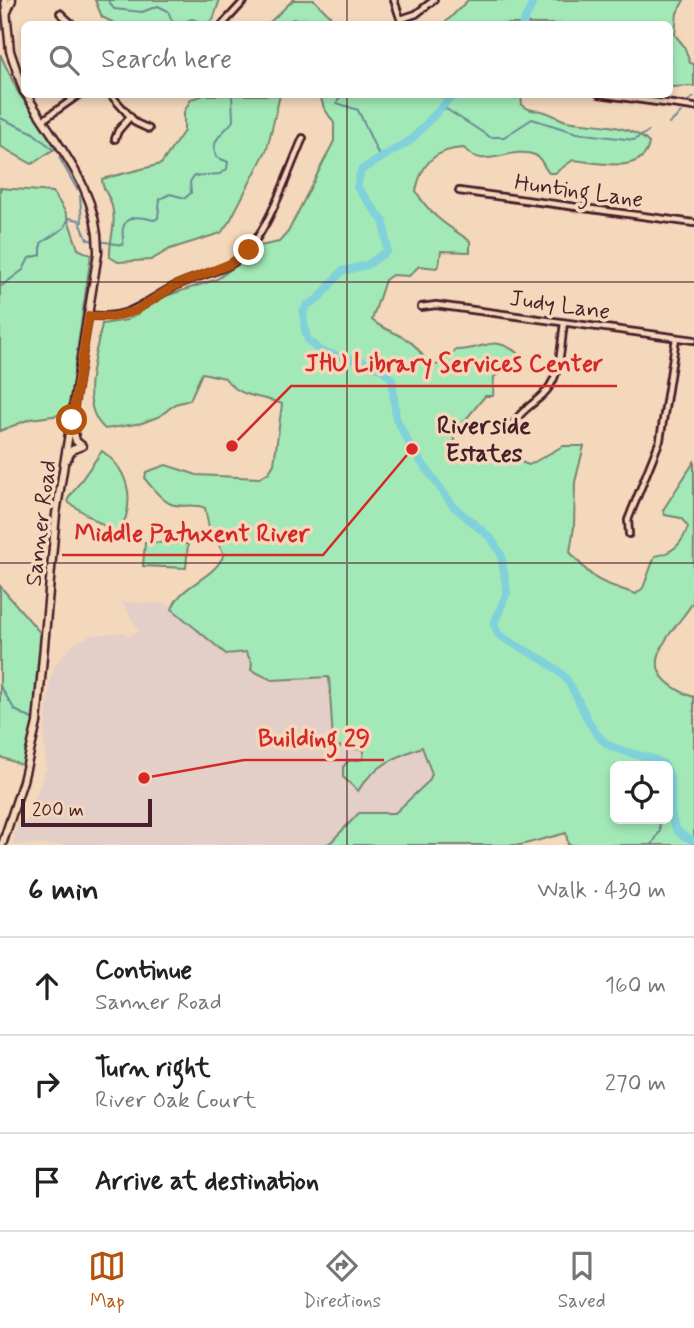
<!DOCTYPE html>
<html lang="en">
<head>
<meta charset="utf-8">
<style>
	:root { --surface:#fff; --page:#f2f2f2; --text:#222; --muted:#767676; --line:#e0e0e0; --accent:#b45309 }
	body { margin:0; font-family:Mynerve,sans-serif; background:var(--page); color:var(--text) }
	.controls { position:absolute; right:21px; bottom:21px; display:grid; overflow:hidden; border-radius:10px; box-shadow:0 4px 10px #0003 }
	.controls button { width:63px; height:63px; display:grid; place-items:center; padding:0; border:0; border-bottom:2px solid var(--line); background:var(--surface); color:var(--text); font:35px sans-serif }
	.scale { position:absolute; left:21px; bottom:18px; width:131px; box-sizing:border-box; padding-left:7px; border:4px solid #4a1f2b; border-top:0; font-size:19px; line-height:24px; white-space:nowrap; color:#4a1f2b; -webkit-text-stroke:5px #f4d8bb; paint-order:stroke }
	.stop { position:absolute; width:21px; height:21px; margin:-16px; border:5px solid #b45309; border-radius:50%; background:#fff }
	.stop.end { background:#b45309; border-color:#fff; box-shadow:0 2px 7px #0008 }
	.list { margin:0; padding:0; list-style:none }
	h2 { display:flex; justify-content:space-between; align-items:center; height:91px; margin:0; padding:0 28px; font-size:30px }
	h2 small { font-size:23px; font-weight:400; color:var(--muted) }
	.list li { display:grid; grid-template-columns:46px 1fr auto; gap:21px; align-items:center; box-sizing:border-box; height:98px; padding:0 28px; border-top:2px solid var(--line) }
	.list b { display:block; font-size:26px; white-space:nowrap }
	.list p { margin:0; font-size:23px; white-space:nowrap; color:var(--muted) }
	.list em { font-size:23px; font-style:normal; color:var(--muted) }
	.icon { flex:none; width:38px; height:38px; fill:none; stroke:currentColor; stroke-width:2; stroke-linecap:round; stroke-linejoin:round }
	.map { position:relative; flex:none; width:694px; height:845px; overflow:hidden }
	.search { position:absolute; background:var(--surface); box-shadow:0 4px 10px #0003; left:21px; right:21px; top:21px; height:77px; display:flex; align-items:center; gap:18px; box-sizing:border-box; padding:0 24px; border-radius:10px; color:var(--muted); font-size:26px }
	.sheet { height:385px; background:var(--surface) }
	nav { display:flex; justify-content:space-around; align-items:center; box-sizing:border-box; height:98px; border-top:2px solid var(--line); background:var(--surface); font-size:19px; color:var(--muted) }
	nav a { display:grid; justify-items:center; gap:4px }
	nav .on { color:var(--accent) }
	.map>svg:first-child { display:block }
</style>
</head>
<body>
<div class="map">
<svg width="694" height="845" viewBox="0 0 694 845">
	<rect width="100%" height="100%" fill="#f4d8bb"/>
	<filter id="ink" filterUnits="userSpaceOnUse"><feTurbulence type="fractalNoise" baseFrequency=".0143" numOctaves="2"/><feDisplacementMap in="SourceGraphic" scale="14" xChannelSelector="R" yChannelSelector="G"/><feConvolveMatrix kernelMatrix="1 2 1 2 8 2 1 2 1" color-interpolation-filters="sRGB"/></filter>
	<g filter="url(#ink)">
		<!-- built -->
		<path fill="#e4cec8" d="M122 602 167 603 172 609 246 652 249 661 272 680 329 677 333 741 422 747 432 774 429 781 395 813H359L330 843 325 845H12L17 824 27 821 46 768 44 738 50 680 55 665 72 645 91 635 123 632 129 636 139 631Z"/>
		<!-- green -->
		<g fill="#a2e9b7" stroke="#768471" stroke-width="2" fill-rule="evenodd">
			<path d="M95 0H218L219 2 213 20 205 24H116L102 17Z"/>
			<path d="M293 0H314L338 24H268Z"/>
			<path d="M468 0H684L677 13 675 35 684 46 690 63 694 64V86L670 87V24H444Z"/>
			<path d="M0 54 18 92 57 147 32 164 0 146Z"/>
			<path d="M204 95H280L267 149 231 219 221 233 170 249 151 260 118 262 110 257C109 240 117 224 112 206 110 195 102 191 102 179L161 164 184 131V112L191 99Z"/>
			<path d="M320 95H521L522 105C530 111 533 110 542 111 551 113 558 119 567 121 594 126 630 123 649 143 644 176 596 162 573 160L555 173H549C543 167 542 158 535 155 510 145 483 172 464 148 436 149 421 163 416 191 429 215 448 226 470 241V252L441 251 439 265 436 268 419 266 409 276 392 275 385 280 372 320C382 329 395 332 406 339 429 351 424 384 456 350 487 350 491 333 519 354V360L494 377 493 396H485L453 435C461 472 483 441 501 449 511 453 517 462 529 465L563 446H584L575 482 574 527 570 552C597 584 598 581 636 594L643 588 655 556C673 553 682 544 688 527L681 518 665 515 663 510 694 462C694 482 694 592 693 602 683 620 655 644 658 667 660 682 682 693 694 697V845H568L566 833 521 845H323L330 843 359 813H395L429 781 432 774 422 747C397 756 372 767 358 791L343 777V767L348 761 363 759 364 750 336 746 333 741 329 677 272 680 251 670 252 663 246 652 226 654 172 609C181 583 214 580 224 554L209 528 205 508C193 503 181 508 171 504 161 500 152 487 145 479L146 472 166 465 197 475 259 478 269 472 274 464 282 404C260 395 240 399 225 378L202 373 190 400 175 404 160 416 142 423 105 429C77 405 96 355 102 324L127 320 166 296 217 279 253 254 260 246 279 242 288 232 334 141V123L324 108ZM615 766H668V819H615Z"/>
			<path d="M0 188 53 192 66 213 78 249 91 255 68 414 30 419 0 431Z"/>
			<path d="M102 451C131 472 136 504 118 535L69 503 68 499Z"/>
			<path d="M145 542 188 544 186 568 143 566Z"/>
			<path d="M0 586 43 636 34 730 25 766 0 757Z"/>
		</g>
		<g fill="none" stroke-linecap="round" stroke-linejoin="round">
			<!-- stream -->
			<g stroke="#6a8a94" stroke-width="2">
				<path d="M108 0 114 9 142 12 158 6 168 11 172 21 184 22 192 19 200 22"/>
				<path d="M288 24 293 19H308L315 24"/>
				<path d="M341 94 337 103 358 110 380 158"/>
				<path d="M686 102 694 97"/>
				<path d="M443 107 490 137H504L532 119 577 133 634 140 649 131"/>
				<path d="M0 118 32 132 54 150"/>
				<path d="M669 124 682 112"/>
				<path d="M59 157 77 189"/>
				<path d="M80 196 82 222"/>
				<path d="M99 241 122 245C125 239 121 234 123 228 127 212 144 218 154 220L158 218 160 199 170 194 185 198 191 193 190 182 194 176 220 174 227 169 228 162 216 157C210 139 223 134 233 121L232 94"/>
				<path d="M0 287 23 270 29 258 41 255V243L64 228 69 218 79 220 87 239 93 241"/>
				<path d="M0 686 15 710 32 719"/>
				<path d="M668 812H670"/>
				<path d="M652 845 660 831 659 819"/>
			</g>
			<!-- river -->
			<g stroke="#80d1da" stroke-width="8">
				<path d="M523 24 534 0"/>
				<path d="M454 94 411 140 361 170 357 187 384 222 387 251 367 265 342 271 318 299 307 305 303 312 305 330 308 340 320 351 364 362 383 370 392 379 396 418 412 449 454 507 491 538 501 554 507 592 494 624 498 634C519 650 548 657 566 679 581 698 586 728 606 743 623 756 658 755 665 766"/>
				<path d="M668 771C678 794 658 831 694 840"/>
			</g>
			<defs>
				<g id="minor">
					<path d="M394 0 402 24"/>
					<path d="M60 13 72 24"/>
					<path d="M401 19 416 14 434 0"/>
					<path d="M223 24 245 0"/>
					<path d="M110 94 136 123 149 129"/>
					<path d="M599 94 694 107"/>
					<path d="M43 120 80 94"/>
					<path d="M115 139 118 131 130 117"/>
					<path d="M459 191 694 223"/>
					<path d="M421 307 436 305 694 340"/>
					<path d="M89 315C130 320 140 304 173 287 192 277 214 274 233 263 266 243 287 173 303 138"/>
					<path d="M512 431C517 408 539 404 550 386 561 369 561 343 564 323"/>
					<path d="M629 534 628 520 660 440 676 338"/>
				</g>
				<g id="secondary">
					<path d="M5 0 10 51 24 92"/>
					<path d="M7 12 12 0"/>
					<path d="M67 459 72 450 82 446 76 441 73 429"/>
					<path d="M2 845 23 781 37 723 56 514 98 253C99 188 57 146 26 94"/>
				</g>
			</defs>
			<!-- minor casing -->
			<use href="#minor" stroke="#4a1f2b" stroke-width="10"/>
			<!-- secondary casing -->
			<use href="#secondary" stroke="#4a1f2b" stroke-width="11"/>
			<!-- minor -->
			<use href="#minor" stroke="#f4d8bb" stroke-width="4.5"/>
			<!-- secondary -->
			<use href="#secondary" stroke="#f4d8bb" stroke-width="6"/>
		</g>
	</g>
	<g fill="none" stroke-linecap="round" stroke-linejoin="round" filter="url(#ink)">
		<!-- route -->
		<path stroke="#b45309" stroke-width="9" d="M72 420 89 316 113 317 135 311 176 285 230 264 249 250"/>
	</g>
	<!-- grid -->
	<path fill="none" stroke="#4a1f2b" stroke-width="2" stroke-opacity="0.55" d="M347 0V24M347 94V845M0 282H694M0 563H694"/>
	<g text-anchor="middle" stroke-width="7" stroke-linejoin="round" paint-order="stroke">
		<!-- street labels -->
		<g font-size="23" fill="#4a1f2b" stroke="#f4d8bb">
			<text transform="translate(579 190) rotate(8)" y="8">Hunting Lane</text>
			<text transform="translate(560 304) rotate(8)" y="8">Judy Lane</text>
			<text transform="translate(40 523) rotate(-83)" y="8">Sanner Road</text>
		</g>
		<!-- neighbourhood labels -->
		<g font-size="24" font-weight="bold" fill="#4a1f2b" stroke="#f4d8bb">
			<text x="484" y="433">Riverside<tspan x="484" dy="28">Estates</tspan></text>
		</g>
	</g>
	<!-- callouts -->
	<path fill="none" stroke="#d62828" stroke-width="2.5" d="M232 446L291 386H617M412 449L323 555H62M144 778L244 760H384"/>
	<g fill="#d62828" stroke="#f4d8bb" stroke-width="2.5">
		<circle cx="232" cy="446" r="7"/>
		<circle cx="412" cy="449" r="7"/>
		<circle cx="144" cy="778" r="7"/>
	</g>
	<g font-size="24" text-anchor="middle" font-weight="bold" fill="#d62828" stroke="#f4d8bb" stroke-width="7" stroke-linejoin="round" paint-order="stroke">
		<text x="454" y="371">JHU Library Services Center</text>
		<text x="192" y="541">Middle Patuxent River</text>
		<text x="314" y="746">Building 29</text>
	</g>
</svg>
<div class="controls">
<button><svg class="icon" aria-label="locate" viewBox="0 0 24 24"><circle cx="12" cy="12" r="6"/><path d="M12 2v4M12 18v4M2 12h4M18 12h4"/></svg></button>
</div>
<div class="scale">200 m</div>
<div class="stop" style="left:72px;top:420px"></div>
<div class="stop end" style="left:249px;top:250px"></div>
<div class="search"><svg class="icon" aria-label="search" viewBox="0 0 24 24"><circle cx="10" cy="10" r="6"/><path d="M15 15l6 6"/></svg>Search here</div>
</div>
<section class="sheet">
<h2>6 min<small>Walk · 430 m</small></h2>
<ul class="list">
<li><svg class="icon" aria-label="ahead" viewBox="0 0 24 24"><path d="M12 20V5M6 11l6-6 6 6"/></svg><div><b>Continue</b><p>Sanner Road</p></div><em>160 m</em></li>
<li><svg class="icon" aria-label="right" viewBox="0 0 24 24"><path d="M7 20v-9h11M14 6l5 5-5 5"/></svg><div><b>Turn right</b><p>River Oak Court</p></div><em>270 m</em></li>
<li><svg class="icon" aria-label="arrive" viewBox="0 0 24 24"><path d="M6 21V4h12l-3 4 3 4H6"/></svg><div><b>Arrive at destination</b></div></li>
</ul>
</section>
<nav>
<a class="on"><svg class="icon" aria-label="map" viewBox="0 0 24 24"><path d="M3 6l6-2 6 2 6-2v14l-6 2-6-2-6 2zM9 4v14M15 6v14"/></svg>Map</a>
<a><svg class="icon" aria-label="directions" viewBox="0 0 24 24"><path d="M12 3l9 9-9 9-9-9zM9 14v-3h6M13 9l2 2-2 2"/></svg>Directions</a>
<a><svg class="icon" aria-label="saved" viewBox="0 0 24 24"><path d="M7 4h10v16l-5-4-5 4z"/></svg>Saved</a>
</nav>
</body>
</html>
